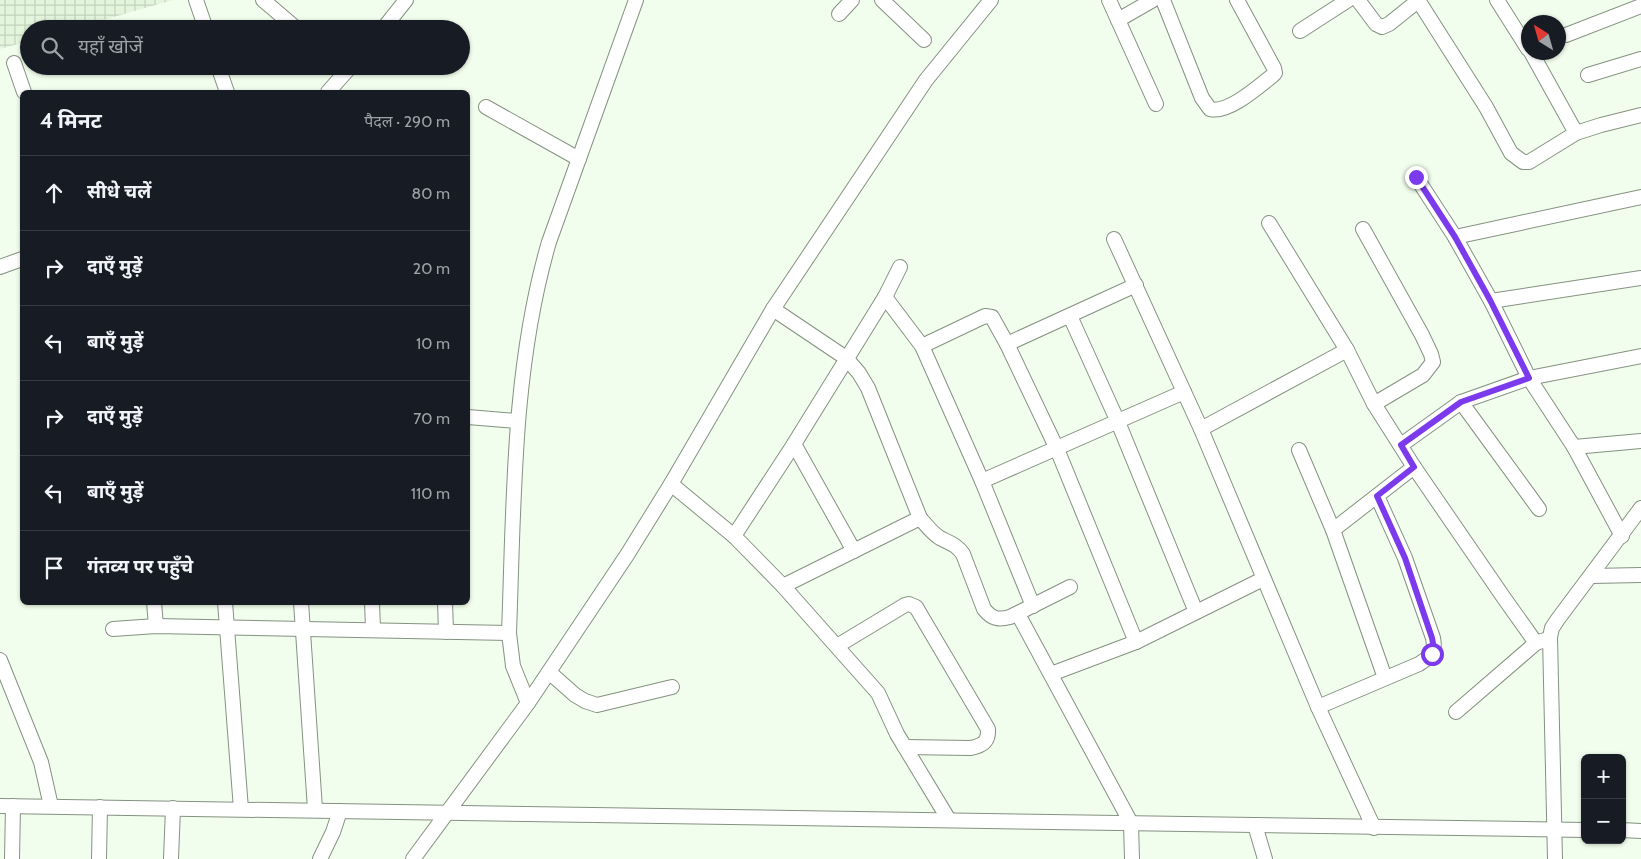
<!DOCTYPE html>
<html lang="hi">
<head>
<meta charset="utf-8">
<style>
	:root { --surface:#171b24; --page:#20242c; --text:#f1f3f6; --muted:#9ea1a6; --line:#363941 }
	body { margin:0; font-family:Cabin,"Noto Sans Devanagari",sans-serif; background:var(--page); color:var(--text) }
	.controls { position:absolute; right:15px; bottom:15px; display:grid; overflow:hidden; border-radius:8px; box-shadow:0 1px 4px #0004 }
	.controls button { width:45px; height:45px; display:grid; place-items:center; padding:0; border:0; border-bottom:1px solid var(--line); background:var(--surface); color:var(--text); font:25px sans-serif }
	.compass { position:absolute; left:1521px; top:15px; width:45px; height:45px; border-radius:50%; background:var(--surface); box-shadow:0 1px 4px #0004; rotate:323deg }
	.stop { position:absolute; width:15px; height:15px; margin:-11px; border:4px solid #7c3aed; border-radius:50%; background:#fff }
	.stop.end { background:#7c3aed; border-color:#fff; box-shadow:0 1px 5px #0008 }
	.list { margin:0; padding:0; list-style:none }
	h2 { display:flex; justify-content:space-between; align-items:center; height:65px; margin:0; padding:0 20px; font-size:21px }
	h2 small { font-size:16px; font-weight:400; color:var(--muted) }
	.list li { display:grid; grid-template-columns:32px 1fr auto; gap:15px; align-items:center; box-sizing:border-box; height:75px; padding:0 20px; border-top:1px solid var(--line) }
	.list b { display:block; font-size:19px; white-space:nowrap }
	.list em { font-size:16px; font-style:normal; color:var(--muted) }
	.icon { flex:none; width:28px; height:28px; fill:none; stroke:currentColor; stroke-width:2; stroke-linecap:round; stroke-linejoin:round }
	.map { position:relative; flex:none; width:1641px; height:859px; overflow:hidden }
	.search { position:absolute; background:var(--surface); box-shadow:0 1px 4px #0004; left:20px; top:20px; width:450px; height:55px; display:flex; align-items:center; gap:12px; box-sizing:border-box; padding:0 18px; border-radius:28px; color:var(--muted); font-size:19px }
	.panel { position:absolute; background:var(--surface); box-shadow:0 1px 4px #0004; left:20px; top:90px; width:450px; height:515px; border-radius:8px }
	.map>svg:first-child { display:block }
</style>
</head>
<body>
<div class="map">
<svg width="1641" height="859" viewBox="0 0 1641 859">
	<defs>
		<pattern id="industrial-grid" width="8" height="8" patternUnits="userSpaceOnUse" patternTransform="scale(1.25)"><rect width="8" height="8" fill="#e3f5dd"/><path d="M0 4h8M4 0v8" fill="none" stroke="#c3d2be"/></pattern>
	</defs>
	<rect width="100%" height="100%" fill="#f2feed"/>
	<!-- industrial -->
	<path fill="url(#industrial-grid)" d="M0 0H173L72 29H29V41L0 49Z"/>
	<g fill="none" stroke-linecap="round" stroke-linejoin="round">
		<defs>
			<g id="minor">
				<path d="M196 0 206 29"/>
				<path d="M263 0 297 29"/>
				<path d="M882 0 924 40"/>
				<path d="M1109 0 1156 104"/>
				<path d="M1163 0 1202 98 1210 109C1228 114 1258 87 1272 76L1275 73 1274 68 1237 0"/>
				<path d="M1358 0 1376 24 1382 27 1389 24 1419 0"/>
				<path d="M1418 0 1486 107 1511 153 1523 162H1529L1576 133 1601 125 1641 115"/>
				<path d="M1497 0 1528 49"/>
				<path d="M839 14 852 0"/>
				<path d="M1118 20 1153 0"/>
				<path d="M383 29 406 0"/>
				<path d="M1300 31 1348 0"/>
				<path d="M1566 35 1641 6"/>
				<path d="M1531 52 1576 133"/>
				<path d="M14 63 24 92"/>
				<path d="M218 66 227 92"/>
				<path d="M1588 75 1641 59"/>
				<path d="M328 92 351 66"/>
				<path d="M486 107 579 159"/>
				<path d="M1416 177 1455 237 1491 301 1529 378 1574 447 1622 536"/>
				<path d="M1269 223 1347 350 1374 404 1414 467 1504 598 1536 643"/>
				<path d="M1363 229 1422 335 1431 354 1433 362 1423 375 1374 404"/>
				<path d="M1455 237 1641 197"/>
				<path d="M1114 239 1201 429 1318 707 1374 828"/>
				<path d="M0 267 22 259"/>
				<path d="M885 297 922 346 982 481 1033 606"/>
				<path d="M1491 301 1641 278"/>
				<path d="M773 309 846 358 859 373 868 388 920 518C926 525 932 533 940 538 950 543 957 545 963 554L984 609C992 619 998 620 1010 617L1070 587"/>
				<path d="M1070 316 1118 422 1196 612"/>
				<path d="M1007 344 1057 449 1136 642"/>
				<path d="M922 346 985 316 992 317 1007 344 1136 285"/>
				<path d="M1461 402 1539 509"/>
				<path d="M468 417 517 421"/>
				<path d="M1201 429 1347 350"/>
				<path d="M794 444 854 551"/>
				<path d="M1401 445 1461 402 1529 378 1641 356"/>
				<path d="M1574 447 1641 441"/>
				<path d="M1299 450 1333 530 1385 678"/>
				<path d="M982 481 1184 392"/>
				<path d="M671 484 734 536 783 586 920 518"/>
				<path d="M1333 530 1414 467"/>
				<path d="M734 536 794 444 885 297 900 267"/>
				<path d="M1591 576 1641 575"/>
				<path d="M783 586 878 693 897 734 949 820"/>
				<path d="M154 602 156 626"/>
				<path d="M225 602 241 809"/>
				<path d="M301 602 315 809"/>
				<path d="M372 602 373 629"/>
				<path d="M445 602 446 632"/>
				<path d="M1018 614 1131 823 1132 859"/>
				<path d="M113 629 156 626 509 633"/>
				<path d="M837 646 905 605 909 604 916 607 988 729C989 742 982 746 970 748L905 747"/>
				<path d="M0 660 41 762 51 806"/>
				<path d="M549 672 575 695 585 701 597 705 672 687"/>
				<path d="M1051 674 1136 642 1263 579"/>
				<path d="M528 703 513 666 509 633C514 502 512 369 549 242L636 0"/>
				<path d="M1318 707 1419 664C1431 656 1436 653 1433 638L1405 558 1377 496"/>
				<path d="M1456 712 1536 643 1545 640"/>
				<path d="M0 806 1585 830"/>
				<path d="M1255 825 1265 859"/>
				<path d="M1622 830 1641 831"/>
				<path d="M12 859 13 806"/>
				<path d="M99 859 100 807"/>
				<path d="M171 859 173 808"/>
				<path d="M320 859 333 832 340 811"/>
				<path d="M413 859 528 703 627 555 671 484 773 309 926 80 991 0"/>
				<path d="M1555 859 1550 637 1552 628 1558 619 1641 508"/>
			</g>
		</defs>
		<!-- minor casing -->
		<use href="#minor" stroke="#859181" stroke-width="16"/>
		<!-- minor -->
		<use href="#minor" stroke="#fff" stroke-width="14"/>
	</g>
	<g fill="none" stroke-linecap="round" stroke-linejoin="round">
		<!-- route -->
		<path stroke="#7c3aed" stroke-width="6" d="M1416 177 1455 237 1490 300 1529 378 1461 402 1401 445 1414 467 1377 496 1405 558 1432 638 1434 649 1432 654"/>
	</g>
</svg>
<div class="controls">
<button>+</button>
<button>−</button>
</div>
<svg class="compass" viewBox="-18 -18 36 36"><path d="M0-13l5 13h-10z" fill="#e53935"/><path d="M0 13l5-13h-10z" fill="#9ea1a6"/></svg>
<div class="stop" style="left:1432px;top:654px"></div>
<div class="stop end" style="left:1416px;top:177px"></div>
<div class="search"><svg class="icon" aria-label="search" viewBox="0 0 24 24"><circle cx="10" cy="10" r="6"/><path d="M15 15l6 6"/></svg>यहाँ खोजें</div>
<section class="panel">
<h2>4 मिनट<small>पैदल · 290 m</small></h2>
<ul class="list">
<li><svg class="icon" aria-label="ahead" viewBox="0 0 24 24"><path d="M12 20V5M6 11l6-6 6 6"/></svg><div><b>सीधे चलें</b></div><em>80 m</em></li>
<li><svg class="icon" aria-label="right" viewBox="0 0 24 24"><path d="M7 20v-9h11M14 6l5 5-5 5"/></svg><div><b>दाएँ मुड़ें</b></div><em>20 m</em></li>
<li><svg class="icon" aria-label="left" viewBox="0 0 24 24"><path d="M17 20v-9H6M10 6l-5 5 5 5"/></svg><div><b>बाएँ मुड़ें</b></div><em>10 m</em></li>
<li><svg class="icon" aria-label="right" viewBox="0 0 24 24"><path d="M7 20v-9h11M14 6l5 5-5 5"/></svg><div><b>दाएँ मुड़ें</b></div><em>70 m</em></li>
<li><svg class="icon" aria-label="left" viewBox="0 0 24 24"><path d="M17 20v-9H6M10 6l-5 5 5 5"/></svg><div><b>बाएँ मुड़ें</b></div><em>110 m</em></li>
<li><svg class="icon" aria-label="arrive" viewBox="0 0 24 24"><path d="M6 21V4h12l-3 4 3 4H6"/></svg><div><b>गंतव्य पर पहुँचे</b></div></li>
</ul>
</section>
</div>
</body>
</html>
